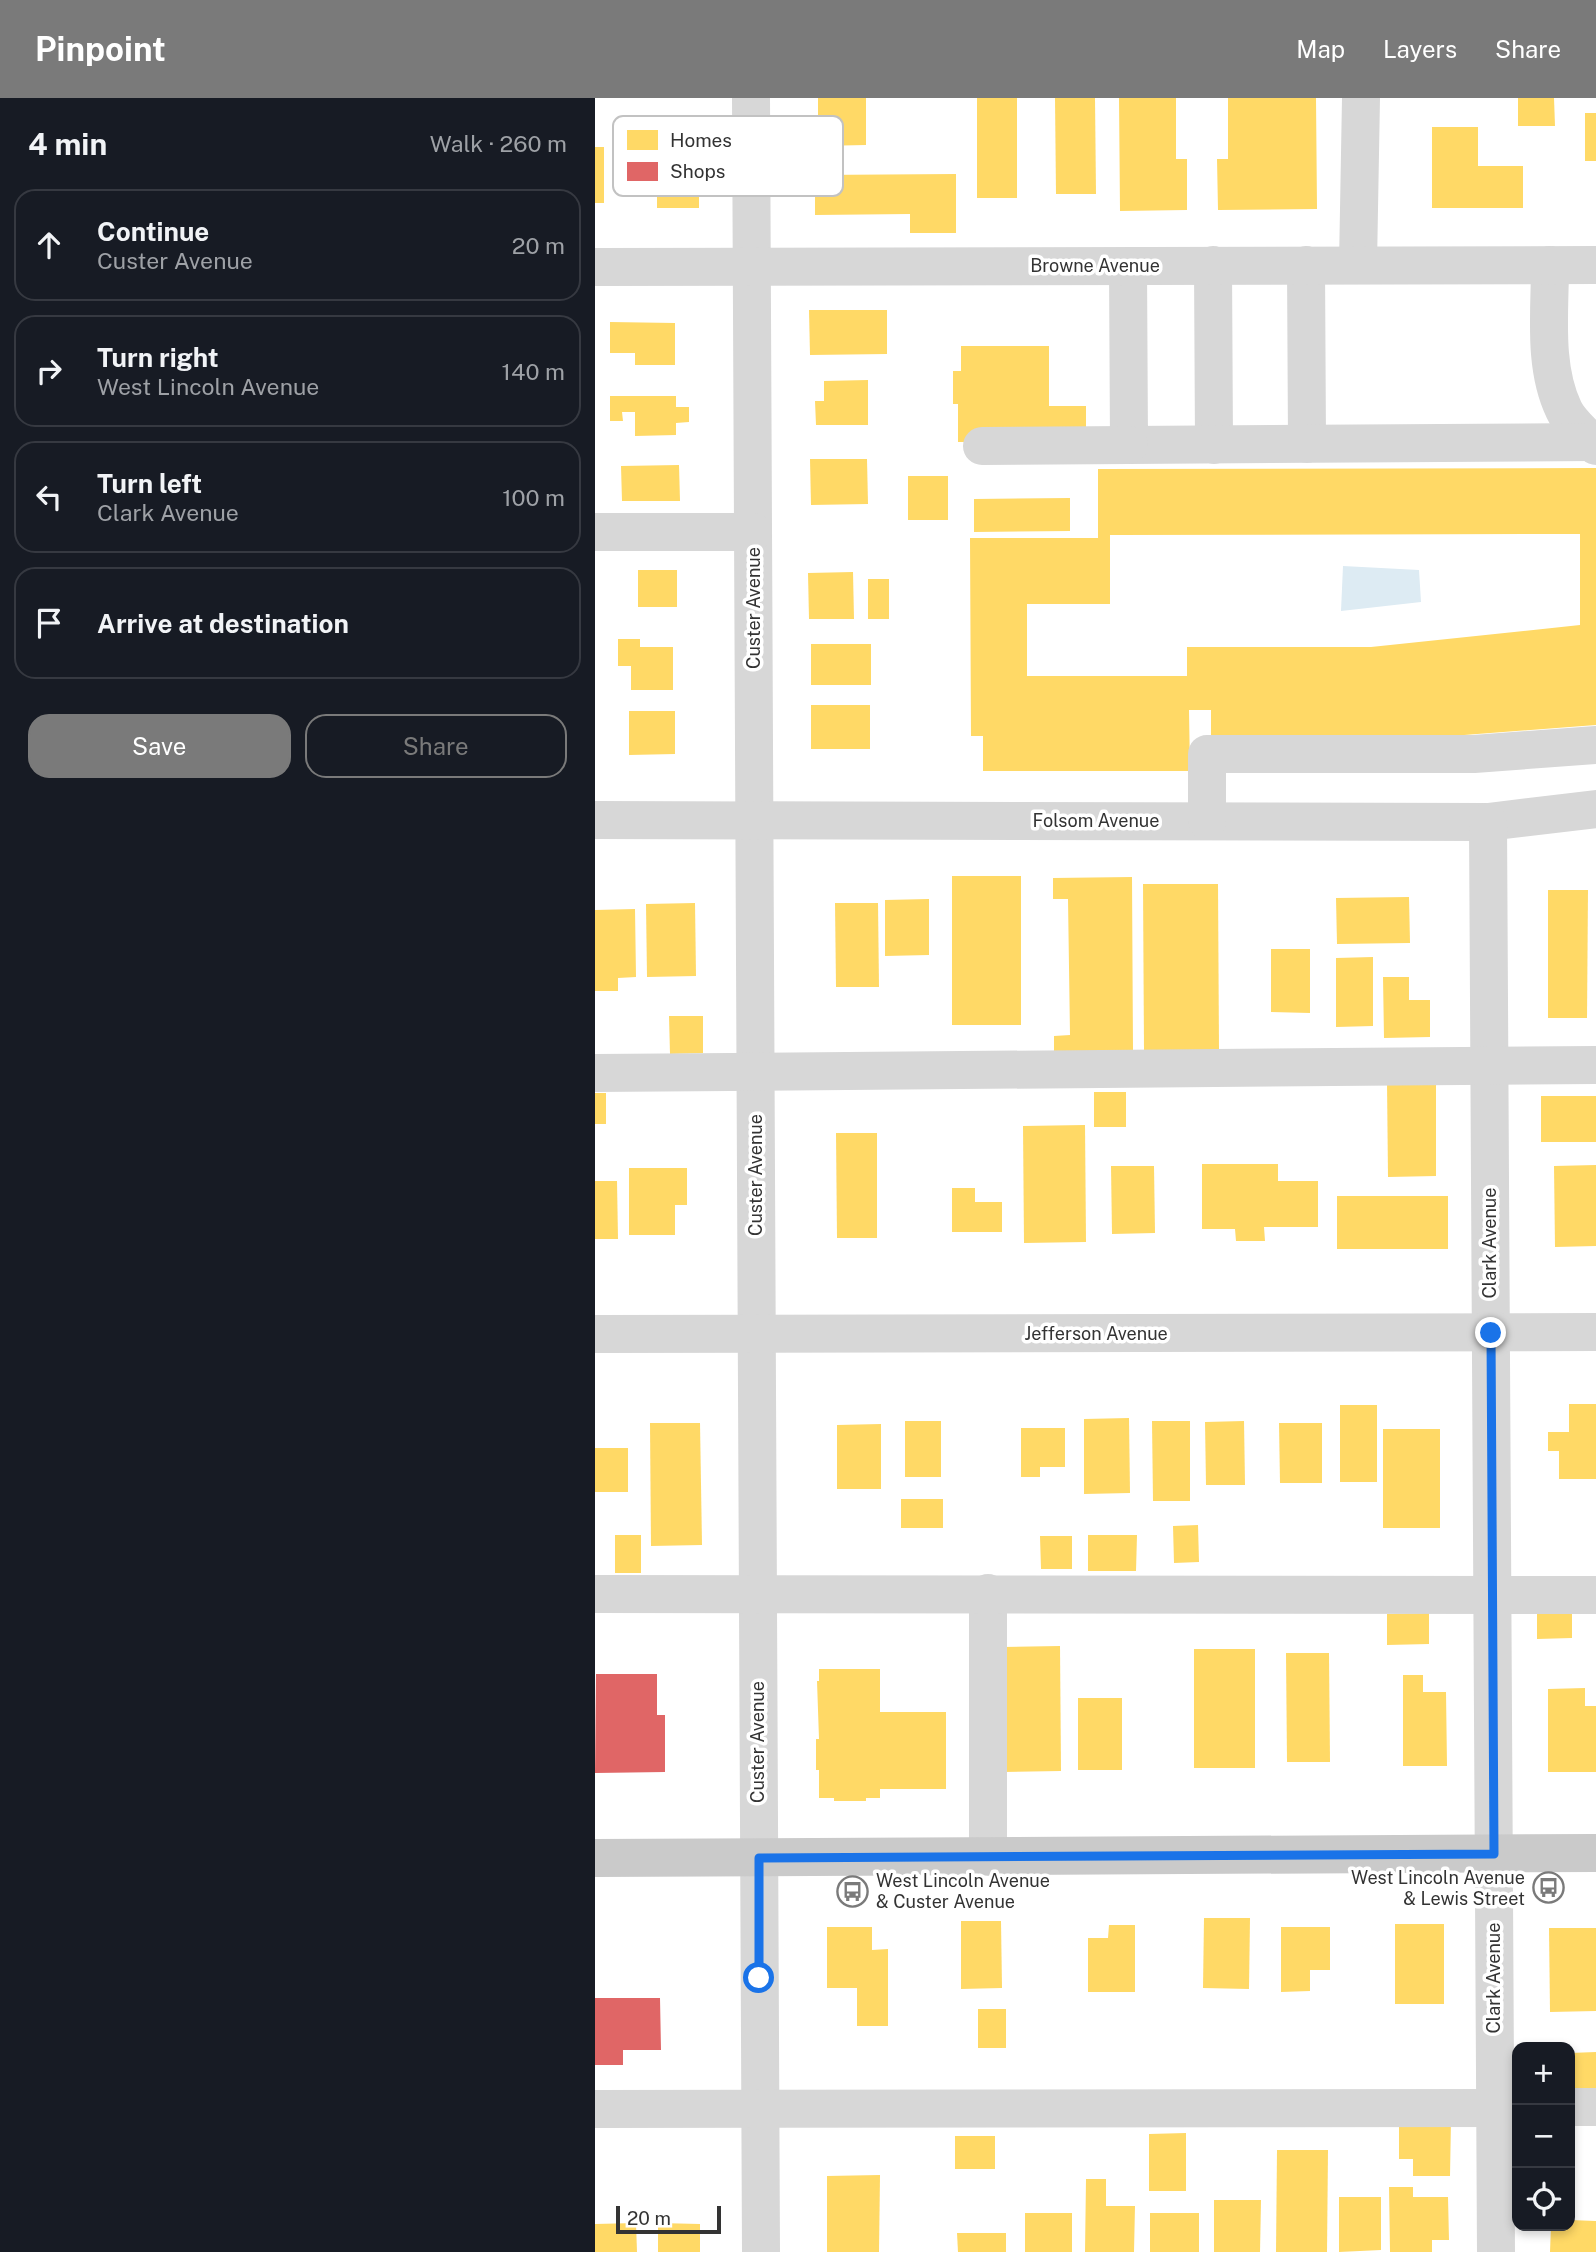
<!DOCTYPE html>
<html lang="en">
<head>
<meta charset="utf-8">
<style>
	:root { --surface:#171b24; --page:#20242c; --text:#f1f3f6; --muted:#9ea1a6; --line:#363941; --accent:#7a7a7a }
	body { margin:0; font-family:"Public Sans",sans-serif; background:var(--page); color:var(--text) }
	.controls { position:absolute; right:21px; bottom:21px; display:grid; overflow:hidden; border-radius:14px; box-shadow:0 4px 10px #0003 }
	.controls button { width:63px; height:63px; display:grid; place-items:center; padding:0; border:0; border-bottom:2px solid var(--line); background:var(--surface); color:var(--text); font:35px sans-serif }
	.scale { position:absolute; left:21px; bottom:18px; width:105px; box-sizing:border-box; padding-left:7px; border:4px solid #333; border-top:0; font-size:19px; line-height:24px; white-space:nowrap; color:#333; -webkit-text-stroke:5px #fff; paint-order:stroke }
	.stop { position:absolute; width:21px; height:21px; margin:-16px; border:5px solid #1a73e8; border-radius:50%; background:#fff }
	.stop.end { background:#1a73e8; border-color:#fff; box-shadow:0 2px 7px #0008 }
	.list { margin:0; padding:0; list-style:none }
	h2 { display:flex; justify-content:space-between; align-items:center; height:91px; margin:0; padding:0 28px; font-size:30px }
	h2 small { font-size:23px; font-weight:400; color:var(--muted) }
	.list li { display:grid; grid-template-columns:46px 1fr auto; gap:21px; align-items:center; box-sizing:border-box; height:112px; margin:0 14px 14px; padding:0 14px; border:2px solid var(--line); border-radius:21px }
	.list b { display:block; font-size:26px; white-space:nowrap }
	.list p { margin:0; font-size:23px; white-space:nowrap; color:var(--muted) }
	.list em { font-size:23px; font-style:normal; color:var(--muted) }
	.actions { display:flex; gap:14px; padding:21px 28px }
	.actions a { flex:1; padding:16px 0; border:2px solid var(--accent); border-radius:21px; text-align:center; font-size:24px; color:var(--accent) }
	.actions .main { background:var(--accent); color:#fff }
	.icon { flex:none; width:38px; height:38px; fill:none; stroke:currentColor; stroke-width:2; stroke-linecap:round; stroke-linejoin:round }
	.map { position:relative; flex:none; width:1001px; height:2154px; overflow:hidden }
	header { display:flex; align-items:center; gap:42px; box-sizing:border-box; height:98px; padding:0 35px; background:var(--accent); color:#fff }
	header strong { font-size:33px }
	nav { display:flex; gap:38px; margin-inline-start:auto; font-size:24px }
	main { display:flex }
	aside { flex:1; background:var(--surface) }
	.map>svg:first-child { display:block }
</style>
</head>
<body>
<header>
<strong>Pinpoint</strong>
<nav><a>Map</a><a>Layers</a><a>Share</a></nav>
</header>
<main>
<aside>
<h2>4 min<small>Walk · 260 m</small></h2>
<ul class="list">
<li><svg class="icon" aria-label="ahead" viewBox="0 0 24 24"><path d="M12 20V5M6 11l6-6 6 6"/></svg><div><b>Continue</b><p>Custer Avenue</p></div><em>20 m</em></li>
<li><svg class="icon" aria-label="right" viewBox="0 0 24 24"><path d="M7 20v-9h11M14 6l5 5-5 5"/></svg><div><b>Turn right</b><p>West Lincoln Avenue</p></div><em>140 m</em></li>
<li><svg class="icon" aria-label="left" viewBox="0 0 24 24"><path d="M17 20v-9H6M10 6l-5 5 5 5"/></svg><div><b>Turn left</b><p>Clark Avenue</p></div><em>100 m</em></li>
<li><svg class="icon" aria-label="arrive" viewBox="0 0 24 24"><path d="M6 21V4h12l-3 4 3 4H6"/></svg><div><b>Arrive at destination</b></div></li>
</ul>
<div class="actions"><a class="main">Save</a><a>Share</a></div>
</aside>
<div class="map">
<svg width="1001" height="2154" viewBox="0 0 1001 2154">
	<rect width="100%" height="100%" fill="#fff"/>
	<!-- water -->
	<path fill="#ddebf3" d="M748 468 824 472 826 504 746 513Z"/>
	<!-- homes -->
	<g fill="#ffd966" fill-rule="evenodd">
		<path d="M223 0H271V47L223 48Z"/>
		<rect x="382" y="0" width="40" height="100"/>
		<path d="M460 0H500L501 96H461Z"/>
		<path d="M524 0H581V61H592V112L525 113Z"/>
		<path d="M633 0H721L722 111 623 112 622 61H633Z"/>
		<path d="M923 0H959L960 28H923Z"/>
		<rect x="990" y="15" width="11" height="48"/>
		<path d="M837 29H883V68H928V110H837Z"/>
		<rect x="0" y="49" width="9" height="56"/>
		<path d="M104 64V110H62V65Z"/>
		<path d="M361 76V135H315V116L220 117V77Z"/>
		<path d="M214 212H292V256L215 257Z"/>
		<path d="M15 224 80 225V267H40V255H15Z"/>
		<path d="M366 248H454V308H491V344H363V306H358V273H366Z"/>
		<path d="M273 282V327H221L220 303H229V283Z"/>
		<path d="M15 298H81V309H94V324L81 325V337L40 338V314H27L28 323H15Z"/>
		<path d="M215 361H272L273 406 216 407Z"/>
		<path d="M84 367 85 403H27L26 368Z"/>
		<path d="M1001 370V627L778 644 616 640V612H594L595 673H388V638H376L375 440H503V371ZM985 436V527L776 549H592V578H432V506H515V437Z"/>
		<rect x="313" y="378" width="40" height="44"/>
		<path d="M475 400V433L379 434V401Z"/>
		<rect x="43" y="472" width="39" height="37"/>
		<path d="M258 474 259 521H214L213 475Z"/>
		<rect x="273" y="481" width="21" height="40"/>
		<path d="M23 541H45V549H78V592H36V568H23Z"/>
		<rect x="216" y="546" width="60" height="41"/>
		<rect x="216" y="607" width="59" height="44"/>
		<path d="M34 613H80V656L34 657Z"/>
		<rect x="357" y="778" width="69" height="149"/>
		<path d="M537 779 538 953H459V938L475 937 473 801H458V780Z"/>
		<path d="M548 786H623L624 952H549Z"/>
		<path d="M953 792H993L992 920H953Z"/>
		<path d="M814 799 815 845 742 846 741 800Z"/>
		<path d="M334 801V857L290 858V802Z"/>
		<path d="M100 805 101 878 52 879 51 806Z"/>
		<path d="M240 805H283L284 889H241Z"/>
		<path d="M40 811 41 879 23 880V893H0V812Z"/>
		<path d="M676 851H715V915L676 914Z"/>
		<path d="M778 859V928L741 929V860Z"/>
		<path d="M788 879H814V902H835V939L789 940Z"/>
		<path d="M74 918H108V955L75 956Z"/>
		<path d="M792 984H841V1078L793 1079Z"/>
		<rect x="499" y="994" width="32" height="35"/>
		<rect x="0" y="995" width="11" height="31"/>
		<rect x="946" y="998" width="55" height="46"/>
		<path d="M490 1027 491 1144 429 1145 428 1028Z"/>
		<path d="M241 1035H282V1140H242Z"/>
		<path d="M607 1066H683V1083H723V1129H669L670 1143H641L640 1131H607Z"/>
		<path d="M1001 1067V1148L960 1149 959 1068Z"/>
		<path d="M516 1068H559L560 1135 517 1136Z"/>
		<path d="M34 1070H92V1107H80V1137H34Z"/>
		<path d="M0 1083H22L23 1141H0Z"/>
		<path d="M357 1090H380V1104H407V1134H357Z"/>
		<rect x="742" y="1098" width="111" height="53"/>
		<path d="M974 1306H1001V1381H964V1353H953V1334H974Z"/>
		<rect x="745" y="1307" width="37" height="77"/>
		<path d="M534 1320 535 1395 489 1396V1321Z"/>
		<rect x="310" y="1323" width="36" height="56"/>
		<path d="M557 1323H595V1403H558Z"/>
		<path d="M649 1323 650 1387H611L610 1324Z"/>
		<path d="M55 1325H105L107 1447 56 1448Z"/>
		<path d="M684 1325H727V1385H685Z"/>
		<path d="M286 1326V1391H242V1327Z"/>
		<path d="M426 1330H470V1369H445V1379H426Z"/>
		<rect x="788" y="1331" width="57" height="99"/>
		<rect x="0" y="1350" width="33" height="44"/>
		<rect x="306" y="1401" width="42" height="29"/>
		<path d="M603 1427 604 1464 579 1465 578 1428Z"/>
		<rect x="20" y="1437" width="26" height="38"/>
		<path d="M493 1437H542L541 1473H493Z"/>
		<path d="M445 1438H477V1471H446Z"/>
		<path d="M942 1511H977V1540L942 1541Z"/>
		<path d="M834 1515V1546L792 1547V1516Z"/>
		<path d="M465 1548 466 1673 408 1674 407 1549Z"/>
		<rect x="599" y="1551" width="61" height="119"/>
		<path d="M691 1555H734L735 1664H692Z"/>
		<path d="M224 1571H285V1614H351V1691H285V1700H271V1703H239V1700H224V1672H221V1641H224L222 1583H224Z"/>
		<path d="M808 1577H828V1594H851L852 1668H808Z"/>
		<path d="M990 1590V1608H1001V1674H953V1591Z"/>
		<rect x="483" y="1600" width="44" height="72"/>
		<path d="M609 1820H655L654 1891 608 1890Z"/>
		<path d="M366 1823H406L407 1890 366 1891Z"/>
		<rect x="800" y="1826" width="49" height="80"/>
		<path d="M514 1827H540V1894H493V1840H513Z"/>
		<path d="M232 1829H277V1852L293 1851V1928H262V1890H232Z"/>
		<path d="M686 1829H735V1872H715V1893L686 1894Z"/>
		<path d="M954 1830H1001V1913L955 1914Z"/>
		<rect x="383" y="1911" width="28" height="39"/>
		<path d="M1001 1954V1992H975V1955Z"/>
		<path d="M856 2021 855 2078H818V2061H804V2022Z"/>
		<path d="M591 2035V2093H554V2036Z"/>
		<rect x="360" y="2038" width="40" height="33"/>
		<path d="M682 2052H733L732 2154H681Z"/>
		<path d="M285 2077 284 2154H232V2078Z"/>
		<path d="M491 2081H511V2108H540L539 2154H490Z"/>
		<path d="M794 2089H818V2099H853L854 2142H837V2154H795Z"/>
		<path d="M744 2099H786V2152L744 2154Z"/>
		<path d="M619 2102H666L665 2154H619Z"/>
		<rect x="430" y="2115" width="47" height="39"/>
		<rect x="555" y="2115" width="49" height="39"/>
		<path d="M975 2122 1001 2123V2154H955L956 2128H975Z"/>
		<path d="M41 2125 42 2154H0V2126Z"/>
		<path d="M63 2125 105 2126V2154H63Z"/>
		<path d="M362 2135H411V2154H363Z"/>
	</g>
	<!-- shops -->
	<g fill="#e06666">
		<path d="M1 1576H62V1617H70V1674L0 1675Z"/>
		<path d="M0 1900H65L66 1952H28V1967H0Z"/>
	</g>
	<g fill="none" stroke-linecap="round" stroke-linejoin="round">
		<!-- minor -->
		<g stroke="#d7d7d7" stroke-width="38">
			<path d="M156 0 166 2154"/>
			<path d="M618 167 619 347"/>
			<path d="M711 167 712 346"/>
			<path d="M763 167 766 0"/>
			<path d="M955 167C955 213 948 269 969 312 975 325 991 338 1001 348"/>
			<path d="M533 168 534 347 997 344"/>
			<path d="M0 169 1001 167"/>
			<path d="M387 348 534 347"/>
			<path d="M0 434H158"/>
			<path d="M0 722 893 724 1001 711"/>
			<path d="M612 723V656H879L1001 647"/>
			<path d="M893 724 901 2154"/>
			<path d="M0 975 1001 967"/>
			<path d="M0 1236 1001 1234"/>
			<path d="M393 1495V1759"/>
			<path d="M0 1496 1001 1497"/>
			<path d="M975 2009H1001"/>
			<path d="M0 2011 922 2010"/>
		</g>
		<!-- major -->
		<path stroke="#cacaca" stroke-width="38" d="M0 1760 1001 1755"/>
	</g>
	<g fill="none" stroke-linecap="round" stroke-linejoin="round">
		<!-- route -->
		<path stroke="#1a73e8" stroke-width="9" d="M164 1880V1760L899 1756 896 1235"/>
	</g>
	<!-- icons -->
	<defs>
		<symbol id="bus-ring" viewBox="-11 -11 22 22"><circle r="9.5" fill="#fff" stroke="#7a7a7a" stroke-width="1.5"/><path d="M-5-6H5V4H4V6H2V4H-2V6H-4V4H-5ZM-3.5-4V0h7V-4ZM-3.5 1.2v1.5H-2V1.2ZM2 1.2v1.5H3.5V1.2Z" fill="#7a7a7a"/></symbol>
	</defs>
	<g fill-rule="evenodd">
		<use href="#bus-ring" x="936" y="1772" width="35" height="35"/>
		<use href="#bus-ring" x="240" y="1776" width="35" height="35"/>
	</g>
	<g text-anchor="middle" stroke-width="7" stroke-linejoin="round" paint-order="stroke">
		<!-- street labels -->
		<g font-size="18" fill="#333" stroke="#fff">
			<text x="500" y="174">Browne Avenue</text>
			<text transform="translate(159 510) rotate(-90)" y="6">Custer Avenue</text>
			<text x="501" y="729">Folsom Avenue</text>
			<text transform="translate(161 1077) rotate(-90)" y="6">Custer Avenue</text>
			<text transform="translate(895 1145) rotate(-90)" y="6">Clark Avenue</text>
			<text x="501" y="1242">Jefferson Avenue</text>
			<text transform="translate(163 1644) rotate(-90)" y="6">Custer Avenue</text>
			<text transform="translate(899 1880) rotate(-90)" y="6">Clark Avenue</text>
		</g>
		<!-- poi labels -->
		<g font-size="18" fill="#333" stroke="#fff" text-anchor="end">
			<text x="930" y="1786">West Lincoln Avenue<tspan x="930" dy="21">&amp; Lewis Street</tspan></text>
			<text x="281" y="1789" text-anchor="start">West Lincoln Avenue<tspan x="281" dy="21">&amp; Custer Avenue</tspan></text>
		</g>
	</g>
	<!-- legend -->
	<rect x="18" y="18" width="230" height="80" rx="10" fill="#fff" stroke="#c2c2c2" stroke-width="2"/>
	<rect x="32" y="32" width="31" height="20" fill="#ffd966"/>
	<rect x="32" y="64" width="31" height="19" fill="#e06666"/>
	<g font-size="19" fill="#333">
		<text x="75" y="49">Homes</text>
		<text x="75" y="80">Shops</text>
	</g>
</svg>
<div class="controls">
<button>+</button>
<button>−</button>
<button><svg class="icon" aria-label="locate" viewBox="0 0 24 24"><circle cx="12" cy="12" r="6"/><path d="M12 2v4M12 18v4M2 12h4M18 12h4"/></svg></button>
</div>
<div class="scale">20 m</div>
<div class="stop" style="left:164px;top:1880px"></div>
<div class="stop end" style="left:896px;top:1235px"></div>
</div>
</main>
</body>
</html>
